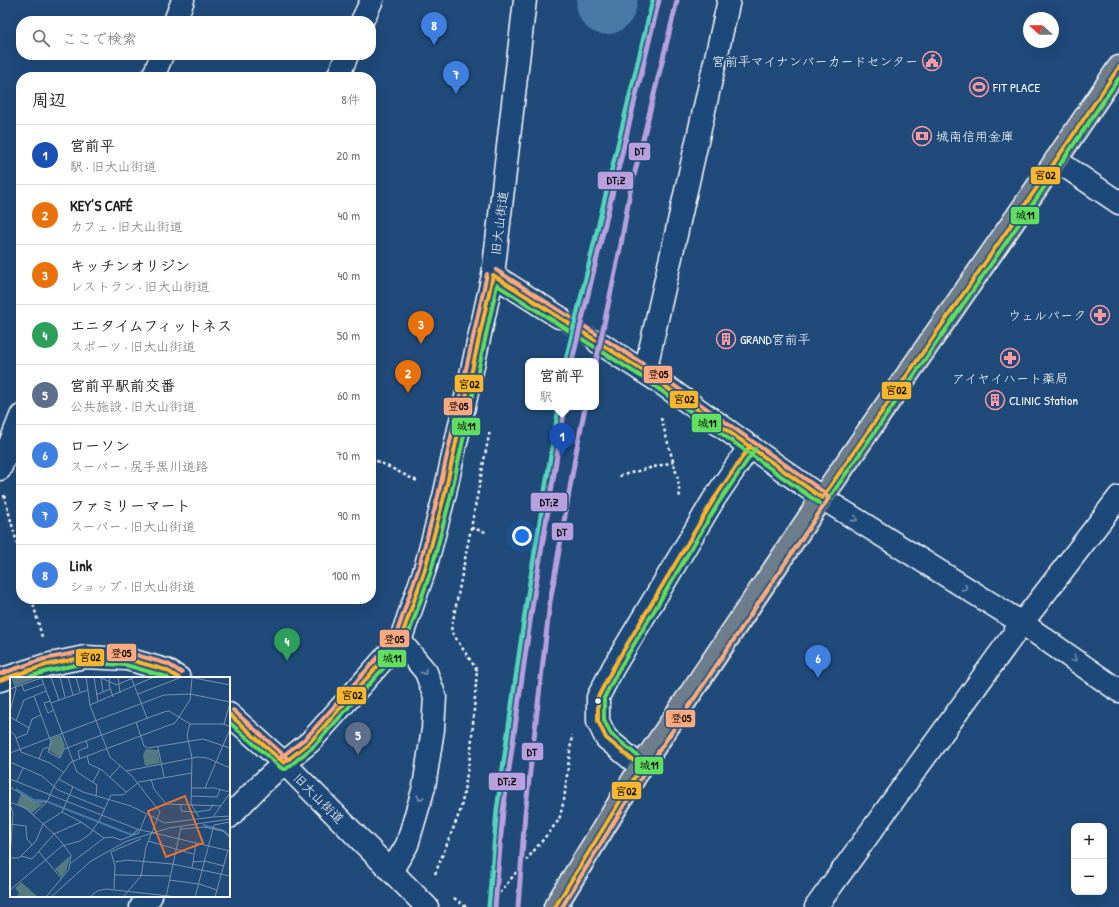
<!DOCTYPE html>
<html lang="ja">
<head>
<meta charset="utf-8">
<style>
	:root { --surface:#fff; --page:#f2f2f2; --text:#202124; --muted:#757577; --line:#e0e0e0; --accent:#ea580c }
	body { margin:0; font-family:"Patrick Hand","Klee One",sans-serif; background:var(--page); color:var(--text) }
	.controls { position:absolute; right:12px; bottom:12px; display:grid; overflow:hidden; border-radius:8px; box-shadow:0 4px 16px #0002 }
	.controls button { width:36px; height:36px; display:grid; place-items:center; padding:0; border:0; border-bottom:1px solid var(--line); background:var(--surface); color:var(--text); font:20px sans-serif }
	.compass { position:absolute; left:1023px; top:12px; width:36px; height:36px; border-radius:50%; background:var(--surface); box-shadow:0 4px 16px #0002; rotate:291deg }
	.you { position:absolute; left:522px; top:536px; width:14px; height:14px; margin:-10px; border:3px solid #fff; border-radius:50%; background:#1a73e8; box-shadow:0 0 0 6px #1a73e833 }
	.badge { display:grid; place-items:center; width:26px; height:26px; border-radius:50%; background:var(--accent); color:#fff; font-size:13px; font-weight:700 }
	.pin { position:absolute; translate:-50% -33px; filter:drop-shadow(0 1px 2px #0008) }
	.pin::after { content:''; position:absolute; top:21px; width:14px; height:12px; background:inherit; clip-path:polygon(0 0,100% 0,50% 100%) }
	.popup { position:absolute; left:525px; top:358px; width:74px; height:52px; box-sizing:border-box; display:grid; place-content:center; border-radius:8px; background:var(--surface); filter:drop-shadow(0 1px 3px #0005); font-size:13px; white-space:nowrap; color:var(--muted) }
	.popup b { font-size:15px; color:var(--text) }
	.popup::after { content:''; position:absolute; left:50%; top:100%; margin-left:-8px; border:8px solid transparent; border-top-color:var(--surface) }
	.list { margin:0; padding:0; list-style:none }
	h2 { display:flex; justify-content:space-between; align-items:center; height:52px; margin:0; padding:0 16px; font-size:17px }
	h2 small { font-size:13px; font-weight:400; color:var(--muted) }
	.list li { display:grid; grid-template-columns:26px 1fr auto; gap:12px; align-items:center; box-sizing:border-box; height:60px; padding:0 16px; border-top:1px solid var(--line) }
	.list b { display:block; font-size:15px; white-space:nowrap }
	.list p { margin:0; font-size:13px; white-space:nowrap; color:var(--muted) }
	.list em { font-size:13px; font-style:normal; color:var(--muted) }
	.icon { flex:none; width:22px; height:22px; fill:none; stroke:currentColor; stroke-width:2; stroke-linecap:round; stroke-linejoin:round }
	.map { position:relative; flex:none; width:1119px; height:907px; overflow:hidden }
	.search { position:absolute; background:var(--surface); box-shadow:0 4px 16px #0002; left:16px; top:16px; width:360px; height:44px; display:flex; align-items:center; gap:10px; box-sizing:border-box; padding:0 14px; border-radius:16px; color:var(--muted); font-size:15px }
	.panel { position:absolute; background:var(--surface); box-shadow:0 4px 16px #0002; left:16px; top:72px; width:360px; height:532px; border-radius:16px }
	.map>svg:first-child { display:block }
</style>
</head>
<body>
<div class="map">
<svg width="1119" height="907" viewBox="0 0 1119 907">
	<rect width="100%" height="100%" fill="#1f4a7a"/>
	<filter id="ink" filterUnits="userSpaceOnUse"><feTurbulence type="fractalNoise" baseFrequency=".025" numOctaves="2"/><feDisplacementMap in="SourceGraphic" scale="8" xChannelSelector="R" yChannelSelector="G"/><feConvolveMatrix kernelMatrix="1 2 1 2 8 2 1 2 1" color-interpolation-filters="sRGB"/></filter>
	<g filter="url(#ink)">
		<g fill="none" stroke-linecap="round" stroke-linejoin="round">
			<!-- river -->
			<path stroke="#497aa6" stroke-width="59" d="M606 5 608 0"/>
			<!-- minor-tunnel -->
			<path stroke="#41658e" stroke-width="22" stroke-dasharray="22 11" stroke-linecap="butt" d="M559 317 598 342"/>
			<defs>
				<g id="minor">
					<path d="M175 21 183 0"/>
					<path d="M362 21 372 0"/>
					<path d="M153 77 162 55"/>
					<path d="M338 77 347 55"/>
					<path d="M1056 160 1119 203"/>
					<path d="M493 275 559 317"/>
					<path d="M598 342 661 383 822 498 1022 623 1119 691"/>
					<path d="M645 372 729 0"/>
					<path d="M0 469 21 416"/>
					<path d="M0 680 46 665 85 657 127 659 166 670 179 678"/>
					<path d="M229 714 284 763 427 907"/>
					<path d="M641 767 606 738 598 721V697L613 668 714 499 750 446"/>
					<path d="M229 817 260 785 284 763 310 742 400 641 425 569 444 497 493 275 525 0"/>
					<path d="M391 871 407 845 424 787 433 729 435 697 426 672 400 641"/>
					<path d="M141 907 151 896"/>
					<path d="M816 907 1022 623 1119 497"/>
				</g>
				<path id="major" d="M555 907 641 767 822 498 1056 160 1119 67"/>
			</defs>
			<!-- minor casing -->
			<use href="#minor" stroke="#fff" stroke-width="25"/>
			<!-- major casing -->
			<use href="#major" stroke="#fff" stroke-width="25"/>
			<!-- path -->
			<g stroke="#fff" stroke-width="2.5" stroke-dasharray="3 3" stroke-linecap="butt">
				<path d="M661 418 678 479 680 499"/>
				<path d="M371 458 419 482"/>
				<path d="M619 476 673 462"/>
				<path d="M4 495 21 558"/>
				<path d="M471 528 486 532"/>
				<path d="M32 599 42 637"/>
				<path d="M435 874 461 809 471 750 477 670 451 631 490 430"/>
				<path d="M454 898 466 907"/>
				<path d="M488 907 559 820 564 800 572 735"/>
			</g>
			<!-- minor -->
			<use href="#minor" stroke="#1f4a7a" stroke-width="22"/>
			<!-- major -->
			<use href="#major" stroke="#6d7d8c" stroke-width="22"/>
			<defs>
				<g id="bus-1">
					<path d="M822 498 1056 160 1119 67"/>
					<path d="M0 680 46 665 85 657 127 659 166 670 179 678"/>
					<path d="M229 714 284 763 310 742 400 641 425 569 444 497 493 275 645 372 822 498"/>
					<path d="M555 907 641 767 606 738 598 721V697L613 668 714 499 750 446"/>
				</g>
				<g id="bus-2">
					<path d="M25 678 48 671 85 663 126 665 164 676 168 678"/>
					<path d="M229 722 280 767 283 769H286L314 746 405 644 431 571 450 499 497 285 642 377 819 503"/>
					<path d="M645 762 611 734 604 720V698L618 671 719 502 755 449"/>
					<path d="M562 907 646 770 827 501 1061 163 1119 78"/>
				</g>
				<g id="bus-3">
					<path d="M496 270 648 367 825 493 828 498 827 501 646 770 562 907"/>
					<path d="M0 674 44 659 85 651 129 653 168 664 182 673"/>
					<path d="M233 710 288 759"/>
					<path d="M280 758 306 738 395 638 419 567 438 496 487 274"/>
				</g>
			</defs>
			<!-- bus-1 casing -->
			<use href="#bus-1" stroke="#1f4a7a" stroke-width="7"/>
			<!-- bus-2 casing -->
			<use href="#bus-2" stroke="#1f4a7a" stroke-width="7"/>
			<!-- bus-3 casing -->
			<use href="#bus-3" stroke="#1f4a7a" stroke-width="7"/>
			<!-- bus-1 -->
			<use href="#bus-1" stroke="#fab62d" stroke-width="4"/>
			<!-- bus-2 -->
			<use href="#bus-2" stroke="#60df60" stroke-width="4"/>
			<!-- bus-3 -->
			<use href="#bus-3" stroke="#ffa980" stroke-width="4"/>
			<defs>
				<g id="rail-1">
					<path d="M566 360 653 0"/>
					<path d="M489 907 497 810 527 600 559 407"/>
				</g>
			</defs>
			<!-- rail-1 casing -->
			<use href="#rail-1" stroke="#1f4a7a" stroke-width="8"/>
			<!-- rail-1 -->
			<use href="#rail-1" stroke="#55d5bb" stroke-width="5"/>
			<defs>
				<g id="metro-1">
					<path d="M572 361 659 0"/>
					<path d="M495 907 503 811 533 601 565 407"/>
				</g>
				<g id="metro-2">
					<path d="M596 362 621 244 630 192 677 1"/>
					<path d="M518 907 525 814 550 602 577 447 585 408"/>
				</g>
			</defs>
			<!-- metro-1 casing -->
			<use href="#metro-1" stroke="#1f4a7a" stroke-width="8"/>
			<!-- metro-2 casing -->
			<use href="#metro-2" stroke="#1f4a7a" stroke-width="8"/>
			<!-- metro-1 -->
			<use href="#metro-1" stroke="#b8a0de" stroke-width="5"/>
			<!-- metro-2 -->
			<use href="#metro-2" stroke="#b8a0de" stroke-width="5"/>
		</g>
		<!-- one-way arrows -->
		<defs><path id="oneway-chevron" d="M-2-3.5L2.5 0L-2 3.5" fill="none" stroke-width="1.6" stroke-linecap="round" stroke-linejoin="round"/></defs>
		<g stroke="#7992af">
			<use href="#oneway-chevron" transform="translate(855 519) rotate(32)"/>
			<use href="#oneway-chevron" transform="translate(965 588) rotate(32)"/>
			<use href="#oneway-chevron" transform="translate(1074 659) rotate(35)"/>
			<use href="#oneway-chevron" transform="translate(424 672) rotate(58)"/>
			<use href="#oneway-chevron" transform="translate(420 798) rotate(106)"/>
		</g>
	</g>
	<!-- icons -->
	<defs>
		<symbol id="civic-ring" viewBox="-11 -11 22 22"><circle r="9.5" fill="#1f4a7a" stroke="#ff9aa2" stroke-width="1.5"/><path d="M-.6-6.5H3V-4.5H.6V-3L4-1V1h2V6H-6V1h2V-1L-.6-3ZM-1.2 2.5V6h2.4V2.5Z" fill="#ff9aa2"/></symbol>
		<symbol id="stadium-ring" viewBox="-11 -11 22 22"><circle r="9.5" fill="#1f4a7a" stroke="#ff9aa2" stroke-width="1.5"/><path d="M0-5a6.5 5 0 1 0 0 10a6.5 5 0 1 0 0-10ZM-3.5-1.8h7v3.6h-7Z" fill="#ff9aa2"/></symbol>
		<symbol id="bank-ring" viewBox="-11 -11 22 22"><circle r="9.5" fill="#1f4a7a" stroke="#ff9aa2" stroke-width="1.5"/><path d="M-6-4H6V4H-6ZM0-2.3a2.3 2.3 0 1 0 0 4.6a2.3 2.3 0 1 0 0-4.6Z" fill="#ff9aa2"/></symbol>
		<symbol id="pharmacy-ring" viewBox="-11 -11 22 22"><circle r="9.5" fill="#1f4a7a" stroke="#ff9aa2" stroke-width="1.5"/><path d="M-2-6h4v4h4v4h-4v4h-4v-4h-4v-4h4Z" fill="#ff9aa2"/></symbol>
		<symbol id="building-ring" viewBox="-11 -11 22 22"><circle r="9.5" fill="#1f4a7a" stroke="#ff9aa2" stroke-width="1.5"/><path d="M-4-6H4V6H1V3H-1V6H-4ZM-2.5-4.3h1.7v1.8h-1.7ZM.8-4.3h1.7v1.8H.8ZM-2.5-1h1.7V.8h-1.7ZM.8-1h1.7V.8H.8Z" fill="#ff9aa2"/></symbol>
	</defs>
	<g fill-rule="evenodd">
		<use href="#civic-ring" x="921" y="50" width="22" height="22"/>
		<use href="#stadium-ring" x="968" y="76" width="22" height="22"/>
		<use href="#bank-ring" x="911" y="125" width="22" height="22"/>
		<use href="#pharmacy-ring" x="1089" y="304" width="22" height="22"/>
		<use href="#building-ring" x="715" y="328" width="22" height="22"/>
		<use href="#pharmacy-ring" x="999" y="347" width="22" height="22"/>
		<use href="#building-ring" x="984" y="389" width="22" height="22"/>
	</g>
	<!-- markers -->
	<circle fill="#fff" stroke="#1f4a7a" stroke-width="1.5" cx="598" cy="701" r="3.5"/>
	<g text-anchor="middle" stroke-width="3" stroke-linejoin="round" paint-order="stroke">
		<!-- poi labels -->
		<g font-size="13" fill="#fff" stroke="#1f4a7a" text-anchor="start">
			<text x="918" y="66" text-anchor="end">宮前平マイナンバーカードセンター</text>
			<text x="993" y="92">FIT PLACE</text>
			<text x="936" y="141">城南信用金庫</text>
			<text x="1086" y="320" text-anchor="end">ウェルパーク</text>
			<text x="740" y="344">GRAND宮前平</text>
			<text x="1010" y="383" text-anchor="middle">アイヤイハート薬局</text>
			<text x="1009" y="405">CLINIC Station</text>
		</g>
		<!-- street labels -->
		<g font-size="13" fill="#fff" stroke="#1f4a7a">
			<text transform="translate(499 223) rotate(-83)" y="5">旧大山街道</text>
			<text transform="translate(319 798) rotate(45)" y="5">旧大山街道</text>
		</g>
	</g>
	<!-- overview -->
	<g transform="translate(10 677)">
		<rect width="220" height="220" fill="#1f4a7a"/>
		<path d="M3 0H29L6 9ZM51 58 55 69 50 80 38 73 41 61ZM136 72 148 73 150 86 135 89 133 78ZM11 117 24 125 33 127 22 136 7 127ZM60 179 57 192 52 200 45 192ZM11 205 19 212 28 220H6L9 216 5 211Z" fill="#557a80"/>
		<path fill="none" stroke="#497aa6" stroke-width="2" d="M6 112 24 123 37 124M38 125 122 158 128 153M193 148 214 154 220 159"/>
		<path fill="none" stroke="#7992af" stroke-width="1" d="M31 0 67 95 87 108 86 119M41 0 49 23M50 0 55 20M58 0 63 18M66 0 70 15M76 0 80 28 100 80 122 99 150 135 136 170 131 199 113 220M84 0 88 25M89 0 107 8 125 0M100 0 99 8 103 20M108 0 110 16M121 0 137 41M179 0 220 8M91 2 93 15M12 8 14 14 34 7M0 12 31 1M128 17 172 0M86 18 100 12M24 19 41 65 38 75 50 81 54 72 154 35 159 34 180 47H214L220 50M40 24 34 26 38 36 44 33M41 26 78 13M80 28 144 0M0 34 6 12 2 0M0 40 19 51M6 44 14 23 36 14M126 45 134 69 138 71 193 62 220 71M180 47 177 58 182 81 181 127 189 140M214 47 220 26M0 54 5 58 11 75 40 86 53 95M6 61 17 57 22 42 31 38M148 70 154 100M0 76 154 18 180 17 220 25M77 79 79 87 92 93 116 115M29 82 33 72 38 70M70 82 68 74 78 70 76 64M0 85 32 99 48 113 95 132M116 94 188 80 197 81 220 91M100 100 110 89M0 102 127 152 220 174M48 102 73 115 121 129 155 146 203 140 220 116M141 102 144 112 156 127 211 129M7 104 13 91M83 105 90 92M0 110 24 125H36M181 111H204L220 115M195 111 220 52M181 119 207 120 210 113M0 125 15 131 29 143 49 162 61 178 59 192 36 220M0 127 3 136 0 181M171 127V134L185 135 200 133 203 127M52 135 71 145 94 161M23 138 37 125 44 109 61 85 165 46 180 23 182 1M204 140 220 139M0 147 16 149 17 162 22 168M171 152 194 150 213 154 220 161M138 164 183 177M29 175 52 202M11 179 22 182 44 157 71 145M0 181H9L26 164 33 147 52 135 63 110M105 185 117 183 162 187 220 199M183 185 195 184 214 189M61 186 94 161 103 160 111 163 129 156 136 138M182 191 186 166M105 198 160 199M159 203 189 207 207 213M104 212 105 189 101 175 131 162M0 213 52 169 70 164 80 157 89 144 101 118H113L129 105 182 96M41 220 81 184 117 164 159 151 220 142M80 220 87 214 96 212 168 220M156 220 171 150M185 220 204 148 220 145M205 220 218 173"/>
		<path fill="#eb7230" fill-opacity="0.15" stroke="#eb7230" stroke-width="2" d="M175 119 193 166 156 180 138 134Z"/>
		<rect width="220" height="220" fill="none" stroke="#fff" stroke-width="2"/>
	</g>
	<g stroke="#1f4a7a" stroke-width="1.5">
		<rect x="628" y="142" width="23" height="19" rx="4" fill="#b8a0de"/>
		<rect x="1030" y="166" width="31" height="19" rx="4" fill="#fab62d"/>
		<rect x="597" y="171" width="37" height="19" rx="4" fill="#b8a0de"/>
		<rect x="1010" y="206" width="30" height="19" rx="4" fill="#60df60"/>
		<rect x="643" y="365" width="30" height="19" rx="4" fill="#ffa980"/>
		<rect x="454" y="374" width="30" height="19" rx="4" fill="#fab62d"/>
		<rect x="881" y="381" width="31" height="19" rx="4" fill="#fab62d"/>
		<rect x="669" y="390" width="30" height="19" rx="4" fill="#fab62d"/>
		<rect x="443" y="397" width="30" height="19" rx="4" fill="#ffa980"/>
		<rect x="691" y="413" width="31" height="20" rx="4" fill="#60df60"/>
		<rect x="451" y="417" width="30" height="19" rx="4" fill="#60df60"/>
		<rect x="530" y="492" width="38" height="20" rx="4" fill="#b8a0de"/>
		<rect x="551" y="522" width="23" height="19" rx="4" fill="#b8a0de"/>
		<rect x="379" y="629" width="31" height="19" rx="4" fill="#ffa980"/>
		<rect x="106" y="643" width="31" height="19" rx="4" fill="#ffa980"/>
		<rect x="75" y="648" width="30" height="19" rx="4" fill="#fab62d"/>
		<rect x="377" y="649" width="30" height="19" rx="4" fill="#60df60"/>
		<rect x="336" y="686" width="31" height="19" rx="4" fill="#fab62d"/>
		<rect x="665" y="709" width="31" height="19" rx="4" fill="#ffa980"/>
		<rect x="521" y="742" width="23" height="19" rx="4" fill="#b8a0de"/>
		<rect x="634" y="756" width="30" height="19" rx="4" fill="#60df60"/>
		<rect x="488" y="772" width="38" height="19" rx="4" fill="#b8a0de"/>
		<rect x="611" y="781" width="31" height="19" rx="4" fill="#fab62d"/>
	</g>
	<g font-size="11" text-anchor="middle" font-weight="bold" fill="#111">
		<text x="640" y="155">DT</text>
		<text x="1045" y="179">宮02</text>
		<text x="616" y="184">DT;Z</text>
		<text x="1025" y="219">城11</text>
		<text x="658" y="378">登05</text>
		<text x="469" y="388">宮02</text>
		<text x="896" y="394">宮02</text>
		<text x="684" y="403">宮02</text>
		<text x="458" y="410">登05</text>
		<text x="707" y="427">城11</text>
		<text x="466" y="430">城11</text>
		<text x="549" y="506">DT;Z</text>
		<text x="562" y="536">DT</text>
		<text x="394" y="643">登05</text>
		<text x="121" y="657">登05</text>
		<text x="90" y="661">宮02</text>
		<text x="392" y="662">城11</text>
		<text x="352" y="699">宮02</text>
		<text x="681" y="722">登05</text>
		<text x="532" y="756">DT</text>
		<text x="649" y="769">城11</text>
		<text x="507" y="785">DT;Z</text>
		<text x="626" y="795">宮02</text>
	</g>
</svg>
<div class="controls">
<button>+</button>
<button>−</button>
</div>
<svg class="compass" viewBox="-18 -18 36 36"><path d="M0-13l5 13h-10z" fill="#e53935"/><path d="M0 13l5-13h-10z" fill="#757577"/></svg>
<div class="you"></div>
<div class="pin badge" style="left:562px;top:456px;background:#1a4fb4">1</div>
<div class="popup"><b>宮前平</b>駅</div>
<div class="pin badge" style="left:408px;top:393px;background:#e8710a">2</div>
<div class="pin badge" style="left:421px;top:344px;background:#e8710a">3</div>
<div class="pin badge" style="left:287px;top:661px;background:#2e9e5b">4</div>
<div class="pin badge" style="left:358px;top:755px;background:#5c6f8a">5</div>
<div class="pin badge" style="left:818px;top:678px;background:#3f7fe0">6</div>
<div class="pin badge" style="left:456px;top:94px;background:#3f7fe0">7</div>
<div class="pin badge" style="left:434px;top:45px;background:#3f7fe0">8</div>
<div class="search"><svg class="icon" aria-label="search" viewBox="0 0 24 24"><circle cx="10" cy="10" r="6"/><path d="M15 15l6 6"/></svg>ここで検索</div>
<section class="panel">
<h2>周辺<small>8件</small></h2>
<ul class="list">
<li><span class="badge" style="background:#1a4fb4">1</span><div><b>宮前平</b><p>駅 · 旧大山街道</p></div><em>20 m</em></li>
<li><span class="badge" style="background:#e8710a">2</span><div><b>KEY’S CAFÉ</b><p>カフェ · 旧大山街道</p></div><em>40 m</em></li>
<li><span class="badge" style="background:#e8710a">3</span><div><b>キッチンオリジン</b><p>レストラン · 旧大山街道</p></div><em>40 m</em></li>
<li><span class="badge" style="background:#2e9e5b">4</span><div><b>エニタイムフィットネス</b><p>スポーツ · 旧大山街道</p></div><em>50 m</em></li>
<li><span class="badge" style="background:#5c6f8a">5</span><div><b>宮前平駅前交番</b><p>公共施設 · 旧大山街道</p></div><em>60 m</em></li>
<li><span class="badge" style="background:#3f7fe0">6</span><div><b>ローソン</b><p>スーパー · 尻手黒川道路</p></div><em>70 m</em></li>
<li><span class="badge" style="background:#3f7fe0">7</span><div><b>ファミリーマート</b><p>スーパー · 旧大山街道</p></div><em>90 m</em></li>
<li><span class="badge" style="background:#3f7fe0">8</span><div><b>Link</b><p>ショップ · 旧大山街道</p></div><em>100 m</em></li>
</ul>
</section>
</div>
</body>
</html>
